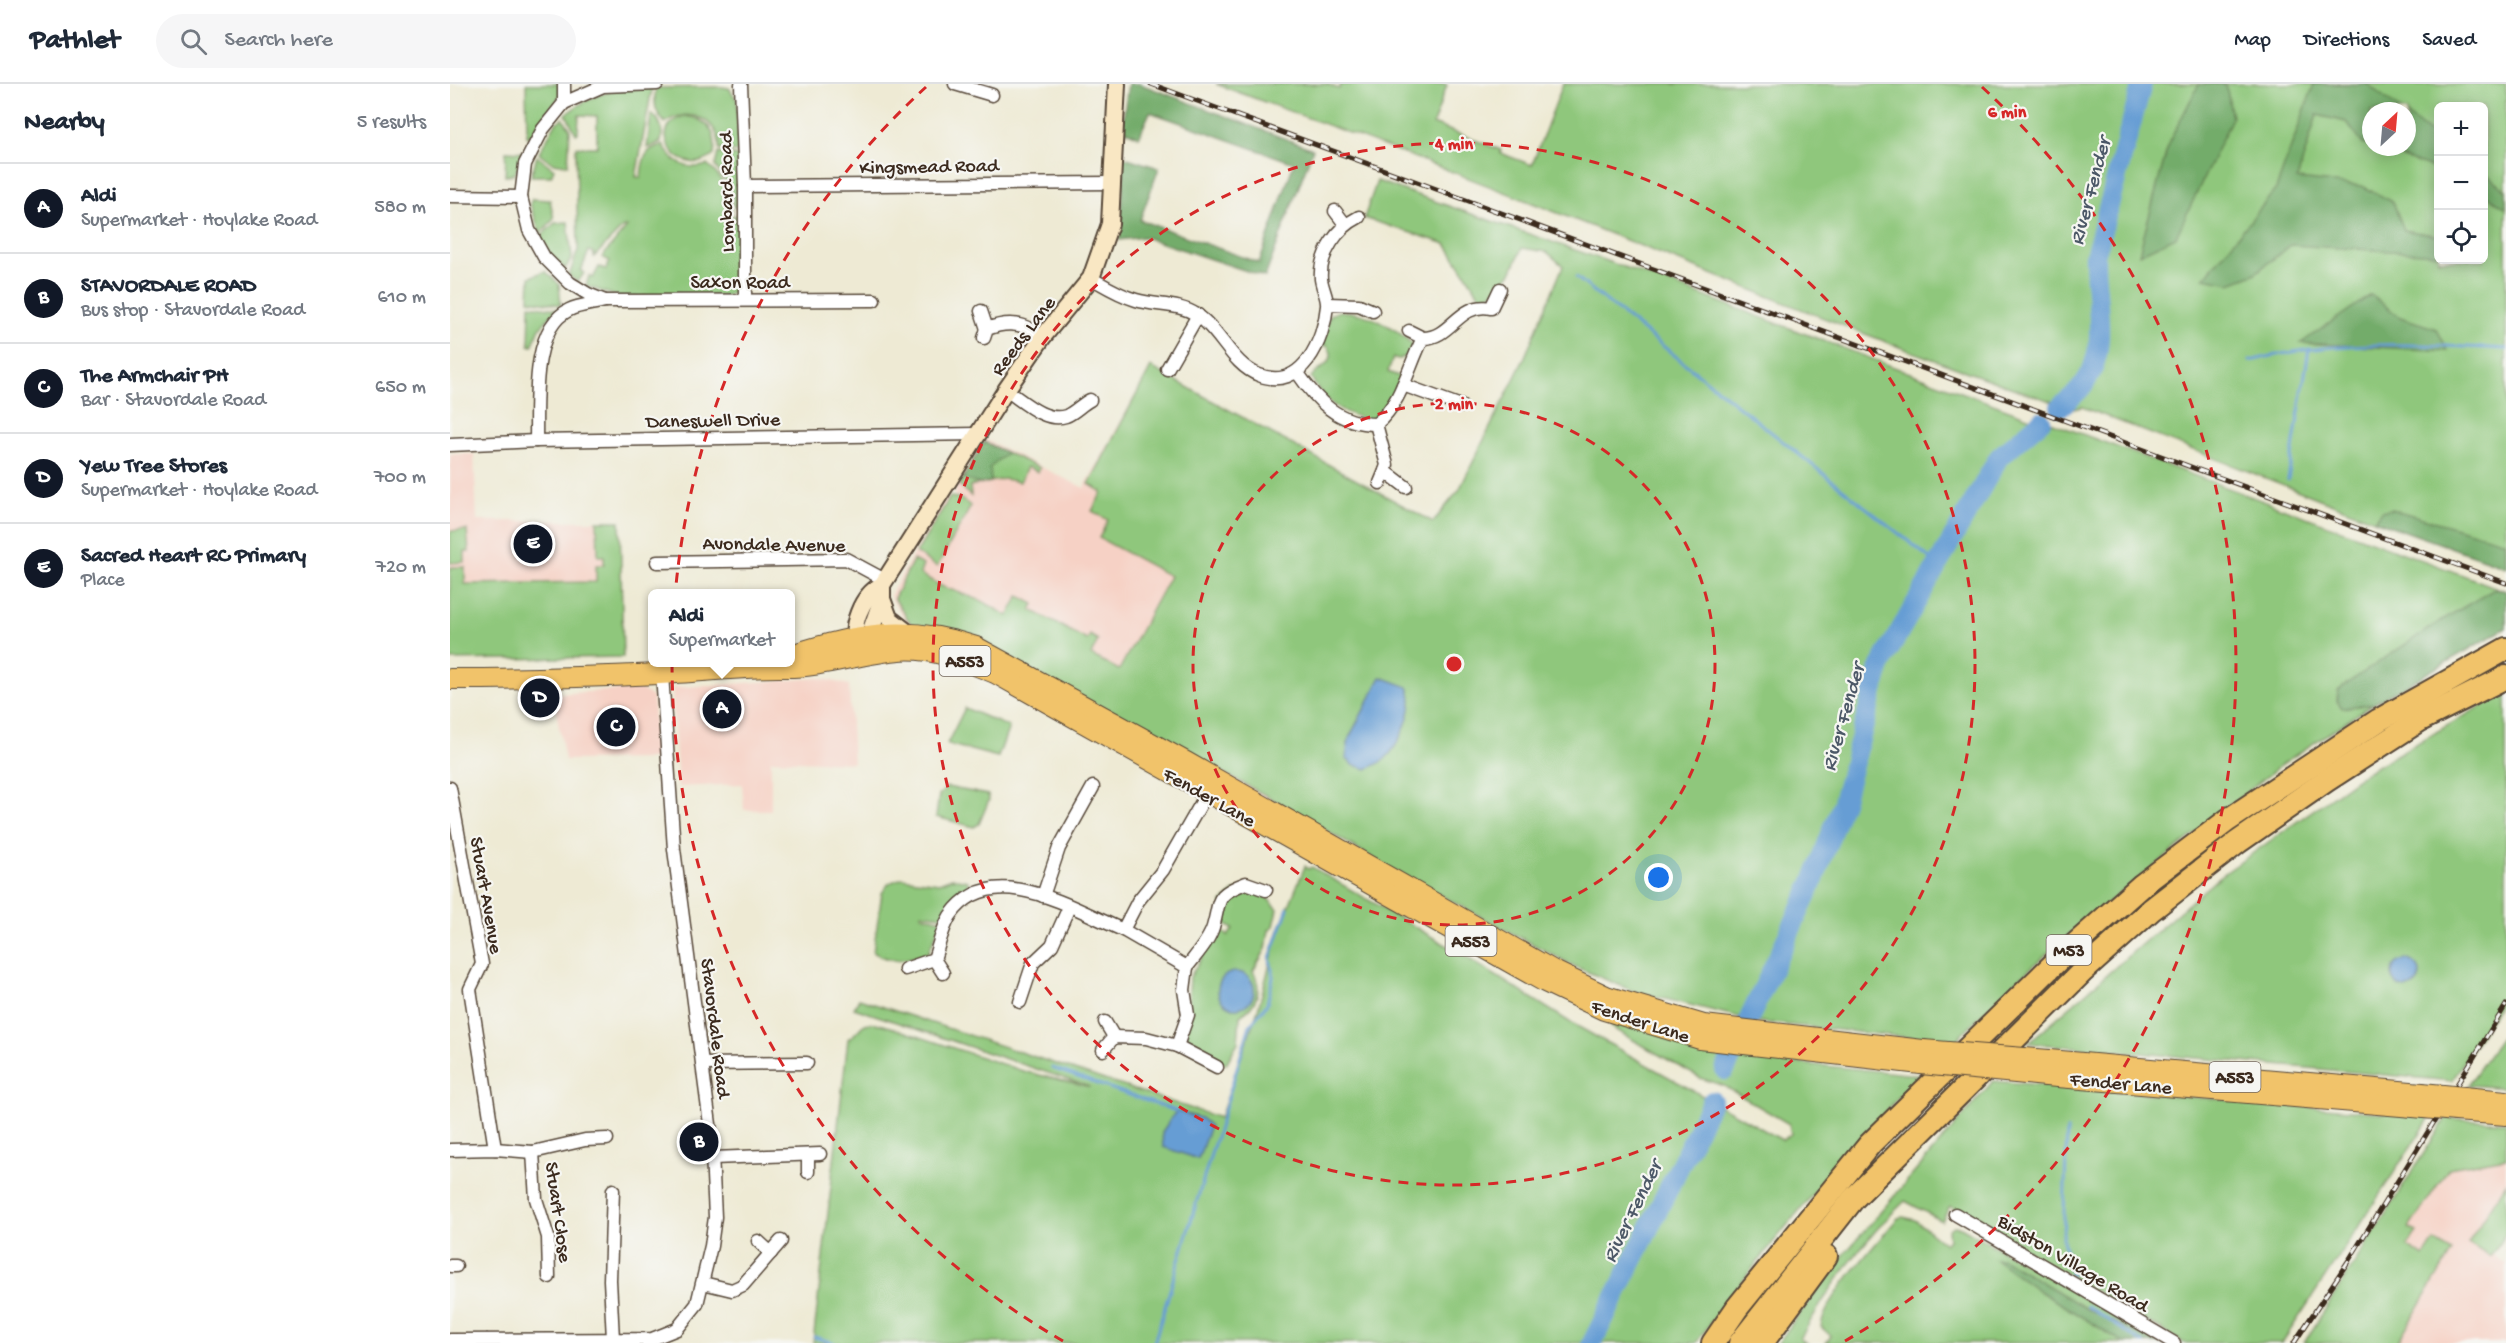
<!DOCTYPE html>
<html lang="en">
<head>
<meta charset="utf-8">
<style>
	:root { --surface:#fff; --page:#f6f6f7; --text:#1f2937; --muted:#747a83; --line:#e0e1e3; --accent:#111827 }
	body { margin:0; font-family:"Gochi Hand",sans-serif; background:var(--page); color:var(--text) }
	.controls { position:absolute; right:18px; top:18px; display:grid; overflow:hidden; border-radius:9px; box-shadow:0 3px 15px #0003 }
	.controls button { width:54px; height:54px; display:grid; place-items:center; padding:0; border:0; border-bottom:2px solid var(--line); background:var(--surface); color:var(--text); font:30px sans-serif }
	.compass { position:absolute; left:1912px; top:18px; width:54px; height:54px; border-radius:50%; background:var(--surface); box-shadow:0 3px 15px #0003; rotate:26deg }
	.you { position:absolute; left:1209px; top:794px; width:21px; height:21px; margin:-15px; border:4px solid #fff; border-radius:50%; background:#1a73e8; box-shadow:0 0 0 9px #1a73e833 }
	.badge { display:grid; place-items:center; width:39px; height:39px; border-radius:50%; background:var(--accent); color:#fff; font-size:20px; font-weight:700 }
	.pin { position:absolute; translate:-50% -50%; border:3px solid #fff; box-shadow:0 2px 6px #0006 }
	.popup { position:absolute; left:198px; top:505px; width:147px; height:78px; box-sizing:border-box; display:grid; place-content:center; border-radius:9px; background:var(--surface); filter:drop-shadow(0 2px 4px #0005); font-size:20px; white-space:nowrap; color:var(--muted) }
	.popup b { font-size:22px; color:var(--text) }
	.popup::after { content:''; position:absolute; left:50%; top:100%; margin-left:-12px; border:12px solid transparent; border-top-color:var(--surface) }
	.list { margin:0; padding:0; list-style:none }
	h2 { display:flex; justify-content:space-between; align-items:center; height:78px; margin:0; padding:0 24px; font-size:26px }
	h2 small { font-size:20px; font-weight:400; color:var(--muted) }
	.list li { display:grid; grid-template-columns:39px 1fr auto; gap:18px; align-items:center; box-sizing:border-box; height:90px; padding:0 24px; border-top:2px solid var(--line) }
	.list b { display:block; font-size:22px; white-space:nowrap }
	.list p { margin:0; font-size:20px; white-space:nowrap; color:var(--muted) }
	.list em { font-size:20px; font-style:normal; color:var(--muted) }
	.icon { flex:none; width:33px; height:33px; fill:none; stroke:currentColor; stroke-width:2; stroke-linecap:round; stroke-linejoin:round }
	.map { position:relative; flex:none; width:2056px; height:1259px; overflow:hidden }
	header { display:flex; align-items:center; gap:36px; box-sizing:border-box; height:84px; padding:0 30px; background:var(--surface); border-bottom:2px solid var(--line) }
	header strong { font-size:28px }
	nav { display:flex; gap:33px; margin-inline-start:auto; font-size:21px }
	.search { width:420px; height:54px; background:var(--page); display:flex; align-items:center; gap:15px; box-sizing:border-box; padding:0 21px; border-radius:33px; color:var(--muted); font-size:22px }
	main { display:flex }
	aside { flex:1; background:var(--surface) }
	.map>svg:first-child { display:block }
</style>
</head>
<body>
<header>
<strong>Pathlet</strong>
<div class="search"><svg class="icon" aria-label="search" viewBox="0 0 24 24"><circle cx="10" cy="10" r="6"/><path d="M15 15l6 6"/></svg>Search here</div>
<nav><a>Map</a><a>Directions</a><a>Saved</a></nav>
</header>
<main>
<aside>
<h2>Nearby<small>5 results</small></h2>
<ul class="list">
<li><span class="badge">A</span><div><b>Aldi</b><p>Supermarket · Hoylake Road</p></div><em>580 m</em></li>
<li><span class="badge">B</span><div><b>STAVORDALE ROAD</b><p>Bus stop · Stavordale Road</p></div><em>610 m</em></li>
<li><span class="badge">C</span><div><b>The Armchair PH</b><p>Bar · Stavordale Road</p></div><em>650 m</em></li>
<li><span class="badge">D</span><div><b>Yew Tree Stores</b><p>Supermarket · Hoylake Road</p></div><em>700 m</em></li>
<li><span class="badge">E</span><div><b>Sacred Heart RC Primary</b><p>Place</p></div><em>720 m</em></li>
</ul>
</aside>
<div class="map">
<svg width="2056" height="1259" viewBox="0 0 2056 1259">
	<rect width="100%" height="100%" fill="#f6f6f2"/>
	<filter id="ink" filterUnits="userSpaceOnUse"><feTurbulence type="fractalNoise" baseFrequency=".0167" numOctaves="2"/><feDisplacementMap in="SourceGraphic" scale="12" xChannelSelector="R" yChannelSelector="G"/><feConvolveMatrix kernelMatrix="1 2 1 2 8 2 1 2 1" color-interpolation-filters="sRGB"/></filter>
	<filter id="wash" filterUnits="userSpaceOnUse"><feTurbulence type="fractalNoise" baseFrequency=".008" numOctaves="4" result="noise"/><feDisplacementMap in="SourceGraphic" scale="24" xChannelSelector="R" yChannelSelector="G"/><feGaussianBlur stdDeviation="1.35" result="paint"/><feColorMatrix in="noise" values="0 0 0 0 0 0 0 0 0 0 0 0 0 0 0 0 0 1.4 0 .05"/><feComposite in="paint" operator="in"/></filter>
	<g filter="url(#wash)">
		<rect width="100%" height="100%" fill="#eeead4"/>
		<!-- built -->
		<g fill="#f6d1c5">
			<path d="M701 283 880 702 865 746 518 553 495 544 457 540 440 512 495 413 506 415 505 401 534 355 634 404Z"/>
			<path d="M0 370H24L27 437H170L173 573 0 576Z"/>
			<path d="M369 594 399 601 403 679 321 676V726H294L292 700 228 703 222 604Z"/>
			<path d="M191 605 203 614 206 675 115 676 103 610Z"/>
			<path d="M2056 1074V1149L2042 1170 2056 1180V1259H1882L1999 1084Z"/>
		</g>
		<!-- green -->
		<g fill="#8fc77b" stroke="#65784c" stroke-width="1.5" fill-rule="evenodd">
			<path d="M76 0H109L110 10 106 18 80 52 77 53Z"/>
			<path d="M766 0H877L889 5 891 0H995L997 1 983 40 1051 66 1050 69 1082 81 1113 0H2056V483L1924 436 1632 323 1624 325C1438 263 1256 187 1072 115 971 75 868 38 766 0ZM1988 22H2034V176H1988ZM1921 27H1957V63H1921Z"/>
			<path d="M272 3 279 4 287 16 288 68 269 66C272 36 237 21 215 39 205 28 203 19 206 4Z"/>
			<path d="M202 4 186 93H191C192 77 195 63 213 61 223 79 237 87 257 81 274 94 282 112 282 133L289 130V202L283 209 276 212 169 213 136 202 139 192 143 194 149 183 156 185 160 177 152 173 177 143H173L144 173 143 168 139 167 131 187 134 189 128 198 119 192 128 166 126 63H147V32L129 31 128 49 126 50 116 30C146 7 165 5 202 4Z"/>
			<path d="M201 30C212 36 213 47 211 58L197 64Z"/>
			<path d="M234 32C258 34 268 49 264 71 231 98 193 44 234 32Z"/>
			<path d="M113 34 120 45 118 81 103 79 89 69 106 39Z"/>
			<path d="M56 67 73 68 65 90 55 92Z"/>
			<path d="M268 69 288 72 289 125 284 123 280 103 265 82Z"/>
			<path d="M87 72 104 85 101 92H81Z"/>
			<path d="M927 97 1211 196 1586 336 1540 379 1440 556 1421 603 1382 737 1352 810 1293 934 1183 907 1126 883 943 786 828 718 505 546 461 540 444 514 463 476 473 481 470 490 491 502 532 517 558 532 569 512 584 520 581 526 637 556 640 551 648 556 641 571 669 586 720 492 649 454 658 436 642 427 652 408 639 400 701 283 983 438 1009 406 1074 275 1113 182 1097 168 1072 164 1061 189 1034 218 996 160 914 134Z"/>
			<path d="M82 115 100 116 104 135 90 149 80 120Z"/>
			<path d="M118 138 122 174 115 185 101 171 90 153 105 139Z"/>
			<path d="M95 187 109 200 111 221 79 216 80 193Z"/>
			<path d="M80 221 107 225 90 244 82 262 79 261Z"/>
			<path d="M890 227C916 228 945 242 963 261L962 268 950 275 943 274 938 288 951 293 935 328 920 336C893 330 874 319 861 293 870 284 891 275 876 261L870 263 880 231Z"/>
			<path d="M1597 337 2056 507V544L1923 620 1835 678 1625 845 1555 907 1504 958 1301 937 1379 770 1437 583 1470 519 1551 375Z"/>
			<path d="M534 358 590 384 588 388 577 383 570 398 554 395 520 402 521 412 509 401Z"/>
			<path d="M500 413 509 414 521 422 487 483 466 469Z"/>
			<path d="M147 437H170L173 573 0 576V483H15V500L146 498V481H154V472H148Z"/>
			<path d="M17 446 19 468H15V478L0 479V447Z"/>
			<path d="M2056 608V910L2002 997 1578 959 1768 794 1918 687Z"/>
			<path d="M515 624 559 643 548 673 497 660Z"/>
			<path d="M497 703 538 711 539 716 529 740 524 743 486 733 489 711Z"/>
			<path d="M855 782 858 785 862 783 1008 868 1118 937 1332 1056 1341 1050 1339 1040 1274 1002 1250 994 1162 944 1160 936 1275 965 1273 972 1469 991C1388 1078 1316 1162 1246 1259H1145L1264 1020 1259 1017 1139 1259H363L398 955C415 944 408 935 434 941L576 988 640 1003 404 924 409 915 770 1034 808 925 828 849Z"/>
			<path d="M452 794 489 799 502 794 518 797V804L491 832 471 829V831L492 836 478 869C456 876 443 880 423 868L432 809 439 799Z"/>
			<path d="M799 805 812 809 828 825 824 842 819 846 816 865 803 887C813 905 807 922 790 932L788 958 776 980 748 969 736 959 740 893 766 849 772 847 778 852 783 845 772 838V818L785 807Z"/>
			<path d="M2056 946V1004L2018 1001Z"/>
			<path d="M1543 997 1974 1032 1980 1034 1832 1259H1734L1500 1122 1492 1137 1455 1117C1415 1153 1376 1208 1350 1255L1357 1259H1328L1385 1181Z"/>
			<path d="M1996 1034 2056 1038V1074L1999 1084 1959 1144 1967 1148 1957 1162 1974 1173 1984 1157 2002 1168 1947 1259H1854Z"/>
			<path d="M2056 1099V1149L2040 1173 2018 1159Z"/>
			<path d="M1453 1133 1465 1136 1495 1160 1499 1156 1498 1146 1503 1142 1511 1143 1710 1259H1376L1381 1252 1371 1243C1374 1215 1428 1158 1448 1134Z"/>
		</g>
		<!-- forest -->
		<g fill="#73ac6b" stroke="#576b44" stroke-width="1.5">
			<path d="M678 0H690L863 65 815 193 694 153 669 156 674 91 671 89V72L709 84 690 136 809 179 844 79 700 28 689 53 672 45Z"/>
			<path d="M1749 0H1776L1782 34 1726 153 1689 170 1719 58Z"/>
			<path d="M1864 0H1917L1952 27H1921V63L1913 60 1896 38 1867 31 1847 95 1912 102 1943 118 1954 146 1988 152V170L1841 161 1804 190 1780 199 1754 194 1826 105Z"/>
			<path d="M1957 31 1988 55V86L1921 63H1957Z"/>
			<path d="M2034 89 2056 106V124L2034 109Z"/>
			<path d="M1921 211 1950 233 1987 245 1998 267 1851 259Z"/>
			<path d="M534 358 557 369 540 383 541 398 529 400 513 394Z"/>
			<path d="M1941 425 2056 458V483L1924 436 1931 427Z"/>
			<path d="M2046 504 2056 507V544L1923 620 1892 624 1887 617 1888 607 1899 598 1992 536Z"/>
			<path d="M1545 1175H1553L1637 1225 1708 1259H1674L1591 1208Z"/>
		</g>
		<!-- water -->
		<g fill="#669dd4" stroke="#506479" stroke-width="1.5">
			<path d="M931 593 958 603C968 622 949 662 934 676 929 680 922 682 917 685L903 681 896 674 899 654Z"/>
			<circle cx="1956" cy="890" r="14"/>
			<circle cx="786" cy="906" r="18"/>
			<path d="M726 1027 751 1034 760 1042 748 1075 713 1063 712 1048Z"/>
		</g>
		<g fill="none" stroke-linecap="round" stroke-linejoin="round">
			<!-- stream -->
			<g stroke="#669dd4" stroke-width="3">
				<path d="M1126 193 1487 480"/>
				<path d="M1800 277C1882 255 1972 260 2056 265"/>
				<path d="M1838 396 1859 265"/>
				<path d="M602 984 726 1027"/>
				<path d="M1617 1046 1613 1156 1621 1190"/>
				<path d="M1637 1222 1693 1259"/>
				<path d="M364 1253 384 1259"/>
				<path d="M704 1259 800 941 817 920 823 893 820 874 838 824"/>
			</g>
			<!-- river -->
			<g stroke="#669dd4" stroke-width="20">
				<path d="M1610 323C1617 317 1625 311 1631 304 1662 267 1644 215 1645 172L1692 0"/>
				<path d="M1298 937 1363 798 1393 718 1430 582 1549 373 1591 337"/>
				<path d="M1275 986 1282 972"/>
				<path d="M1142 1259 1262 1017"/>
			</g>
		</g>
	</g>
	<g filter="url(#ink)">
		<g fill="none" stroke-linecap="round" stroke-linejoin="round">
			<defs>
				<g id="street">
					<path d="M114 0V19L93 45 75 80 71 113 79 146 94 173 120 199 138 210 155 217"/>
					<path d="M291 0 295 102V215"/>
					<path d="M505 0 542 11"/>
					<path d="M114 19 153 2 207 0"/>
					<path d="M295 102 663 99"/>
					<path d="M0 112 71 113"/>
					<path d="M885 127 895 140"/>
					<path d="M641 194C655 202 669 211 686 216 706 222 729 219 747 231 770 246 782 281 809 291 852 308 874 256 877 222 878 214 872 204 871 195 869 170 887 144 909 133"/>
					<path d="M878 220 909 221 923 227"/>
					<path d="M531 227 537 245"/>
					<path d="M959 247 973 254"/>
					<path d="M534 254 537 245C557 237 576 238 592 254"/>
					<path d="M717 285 748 231"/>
					<path d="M847 288C867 317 888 340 926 340 952 319 958 283 973 254 1002 254 1008 218 1041 224L1050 205"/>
					<path d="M953 301 1011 322"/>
					<path d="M556 306C573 317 595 339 616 332 624 329 632 320 640 316"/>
					<path d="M926 340 937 381 935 387"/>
					<path d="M86 357C87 321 80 245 119 226 129 221 144 220 155 217L424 216"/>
					<path d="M0 361 86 357 527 350"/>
					<path d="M930 399 935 387 956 403"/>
					<path d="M207 478 396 475 435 496"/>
					<path d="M0 704 32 880 20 905 45 1065"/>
					<path d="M593 812 609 764 643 703"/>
					<path d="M484 875 493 889"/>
					<path d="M737 883C746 871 759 857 763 843 771 815 764 811 796 799L816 806"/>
					<path d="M455 885 484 875C489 861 492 845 500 832 541 772 623 825 673 846"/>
					<path d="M570 918 583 879 602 861 619 823"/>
					<path d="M655 938 664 953"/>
					<path d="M727 962 767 983"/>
					<path d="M653 966 664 953 696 954 727 962 738 931 734 906 737 883 673 846 688 817 713 786 760 704"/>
					<path d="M253 980 357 979"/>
					<path d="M0 1066 45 1065 83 1068 135 1056 157 1055"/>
					<path d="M83 1068 86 1115 98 1153 99 1193"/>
					<path d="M263 1074 370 1070"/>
					<path d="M358 1088V1071"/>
					<path d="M1505 1130 1724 1259"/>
					<path d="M308 1157 321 1169"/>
					<path d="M0 1182H6"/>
					<path d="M253 1199 282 1206 293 1201 331 1157"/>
					<path d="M163 1255 160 1196 163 1106"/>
					<path d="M0 1256 202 1255 227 1245 247 1220 261 1162 265 1133 261 1048 224 765 212 590"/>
				</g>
				<g id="secondary">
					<path d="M432 515 439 534 457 548"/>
					<path d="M415 563 432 515V501"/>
					<path d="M408 565C398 544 412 511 432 501L556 306 592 254 641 194 660 140 667 0"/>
				</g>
				<g id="primary">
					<path d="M341 571C407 549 459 540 526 563L736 678 1104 887 1156 912 1254 941 1473 966"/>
					<path d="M0 595C70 595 139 593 209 590 252 588 294 582 336 583 374 583 411 569 449 566 482 563 515 577 545 589L1095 898 1154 926 1250 955 1471 980"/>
					<path d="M1599 976 1972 1009"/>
					<path d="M1596 992 1963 1023"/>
					<path d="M2014 1013 2056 1017"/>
					<path d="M2006 1027 2056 1031"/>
				</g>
				<g id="highway">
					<path d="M1263 1259 1287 1224 1420 1060 1610 874 1692 801 1778 736 1929 636 2056 565"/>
					<path d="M1290 1259 1404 1114 1633 887 1701 826 1788 758 1877 696 1970 636 2056 593"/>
					<path d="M1312 1259 1376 1172"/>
				</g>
			</defs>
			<!-- street casing -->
			<use href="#street" stroke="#564739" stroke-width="15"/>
			<!-- secondary casing -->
			<use href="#secondary" stroke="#564739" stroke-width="20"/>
			<!-- primary casing -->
			<use href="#primary" stroke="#564739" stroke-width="22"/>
			<!-- highway casing -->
			<use href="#highway" stroke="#564739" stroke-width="26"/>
			<!-- street -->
			<use href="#street" stroke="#fff" stroke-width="12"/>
			<!-- secondary -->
			<use href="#secondary" stroke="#f9e7c3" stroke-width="16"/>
			<!-- primary -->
			<use href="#primary" stroke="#f1c36a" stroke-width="20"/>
			<!-- highway -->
			<use href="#highway" stroke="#f1c36a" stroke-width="22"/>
			<defs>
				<g id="rail">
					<path d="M701 0 2056 499"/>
					<path d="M1844 1259 1899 1176 2056 921"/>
				</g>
			</defs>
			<!-- rail casing -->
			<use href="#rail" stroke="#3b2a1e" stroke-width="5"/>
			<!-- rail -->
			<use href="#rail" stroke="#f6f6f2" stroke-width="3" stroke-dasharray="9" stroke-linecap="butt"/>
			<defs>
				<g id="primary-bridge">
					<path d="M1473 966 1599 976"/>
					<path d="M1471 980 1596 992"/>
					<path d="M1972 1009 2014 1013"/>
					<path d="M1963 1023 2006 1027"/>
				</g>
			</defs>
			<!-- primary-bridge casing -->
			<use href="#primary-bridge" stroke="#564739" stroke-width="22" stroke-linecap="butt"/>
			<!-- primary-bridge -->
			<use href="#primary-bridge" stroke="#f1c36a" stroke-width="20"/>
		</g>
	</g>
	<!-- distance rings -->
	<g fill="none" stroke="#d62828" stroke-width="3" stroke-dasharray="10 8">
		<circle cx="1004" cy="580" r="261"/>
		<circle cx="1004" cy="580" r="521"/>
		<path d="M613 1257A782 782 0 0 1 476 3M1532 3A782 782 0 0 1 1395 1257"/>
	</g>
	<g text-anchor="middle" stroke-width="4.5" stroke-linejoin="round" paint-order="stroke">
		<!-- shield labels -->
		<g fill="#f6f6f2" stroke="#73675e" stroke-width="1.5">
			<rect x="489.5" y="562" width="51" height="30" rx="4.5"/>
			<rect x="995.5" y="842" width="51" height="30" rx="4.5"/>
			<rect x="1596.5" y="851" width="45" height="30" rx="4.5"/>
			<rect x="1759.5" y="978" width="51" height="30" rx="4.5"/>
		</g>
		<g font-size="18" font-weight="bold" fill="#3b2a1e">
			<text x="515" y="583">A553</text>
			<text x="1021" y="863">A553</text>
			<text x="1619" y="872">M53</text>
			<text x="1785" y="999">A553</text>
		</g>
		<!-- street labels -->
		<g font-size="20" fill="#3b2a1e" stroke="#f6f6f2">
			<text transform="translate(479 81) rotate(-1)" y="7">Kingsmead Road</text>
			<text transform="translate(275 108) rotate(-91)" y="7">Lombard Road</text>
			<text x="290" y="204">Saxon Road</text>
			<text transform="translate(572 251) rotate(-53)" y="7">Reeds Lane</text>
			<text transform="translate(263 335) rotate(-1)" y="7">Daneswell Drive</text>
			<text transform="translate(324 459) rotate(1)" y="7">Avondale Avenue</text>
			<text transform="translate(760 712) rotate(29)" y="7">Fender Lane</text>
			<text transform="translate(38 811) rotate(80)" y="7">Stuart Avenue</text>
			<text transform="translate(1191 936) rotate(18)" y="7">Fender Lane</text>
			<text transform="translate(267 944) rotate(83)" y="7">Stavordale Road</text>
			<text transform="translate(1671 998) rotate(5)" y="7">Fender Lane</text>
			<text transform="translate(110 1128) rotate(82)" y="7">Stuart Close</text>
			<text transform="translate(1624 1178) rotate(31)" y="7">Bidston Village Road</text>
		</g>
		<!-- water labels -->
		<g font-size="21" font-style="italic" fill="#4c5867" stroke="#f6f6f2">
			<text transform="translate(1639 107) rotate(-75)" y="7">River Fender</text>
			<text transform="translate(1392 633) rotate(-74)" y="7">River Fender</text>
			<text transform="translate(1181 1127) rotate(-64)" y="7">River Fender</text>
		</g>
	</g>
	<circle cx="1004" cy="580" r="9" fill="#d62828" stroke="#f6f6f2" stroke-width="3"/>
	<g font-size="18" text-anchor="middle" font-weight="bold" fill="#d62828" stroke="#f6f6f2" stroke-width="4.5" stroke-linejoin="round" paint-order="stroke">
		<text x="1557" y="33">6 min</text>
		<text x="1004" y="65">4 min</text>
		<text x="1004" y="325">2 min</text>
	</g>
</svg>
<div class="controls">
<button>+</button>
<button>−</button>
<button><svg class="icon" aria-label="locate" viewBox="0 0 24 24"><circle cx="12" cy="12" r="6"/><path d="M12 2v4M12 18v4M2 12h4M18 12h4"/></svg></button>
</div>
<svg class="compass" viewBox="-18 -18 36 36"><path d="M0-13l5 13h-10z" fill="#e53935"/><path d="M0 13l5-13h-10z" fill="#747a83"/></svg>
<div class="you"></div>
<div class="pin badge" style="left:272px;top:625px">A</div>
<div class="popup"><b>Aldi</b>Supermarket</div>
<div class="pin badge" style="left:249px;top:1058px">B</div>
<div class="pin badge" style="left:166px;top:643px">C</div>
<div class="pin badge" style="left:90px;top:614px">D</div>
<div class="pin badge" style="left:83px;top:460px">E</div>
</div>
</main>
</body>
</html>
